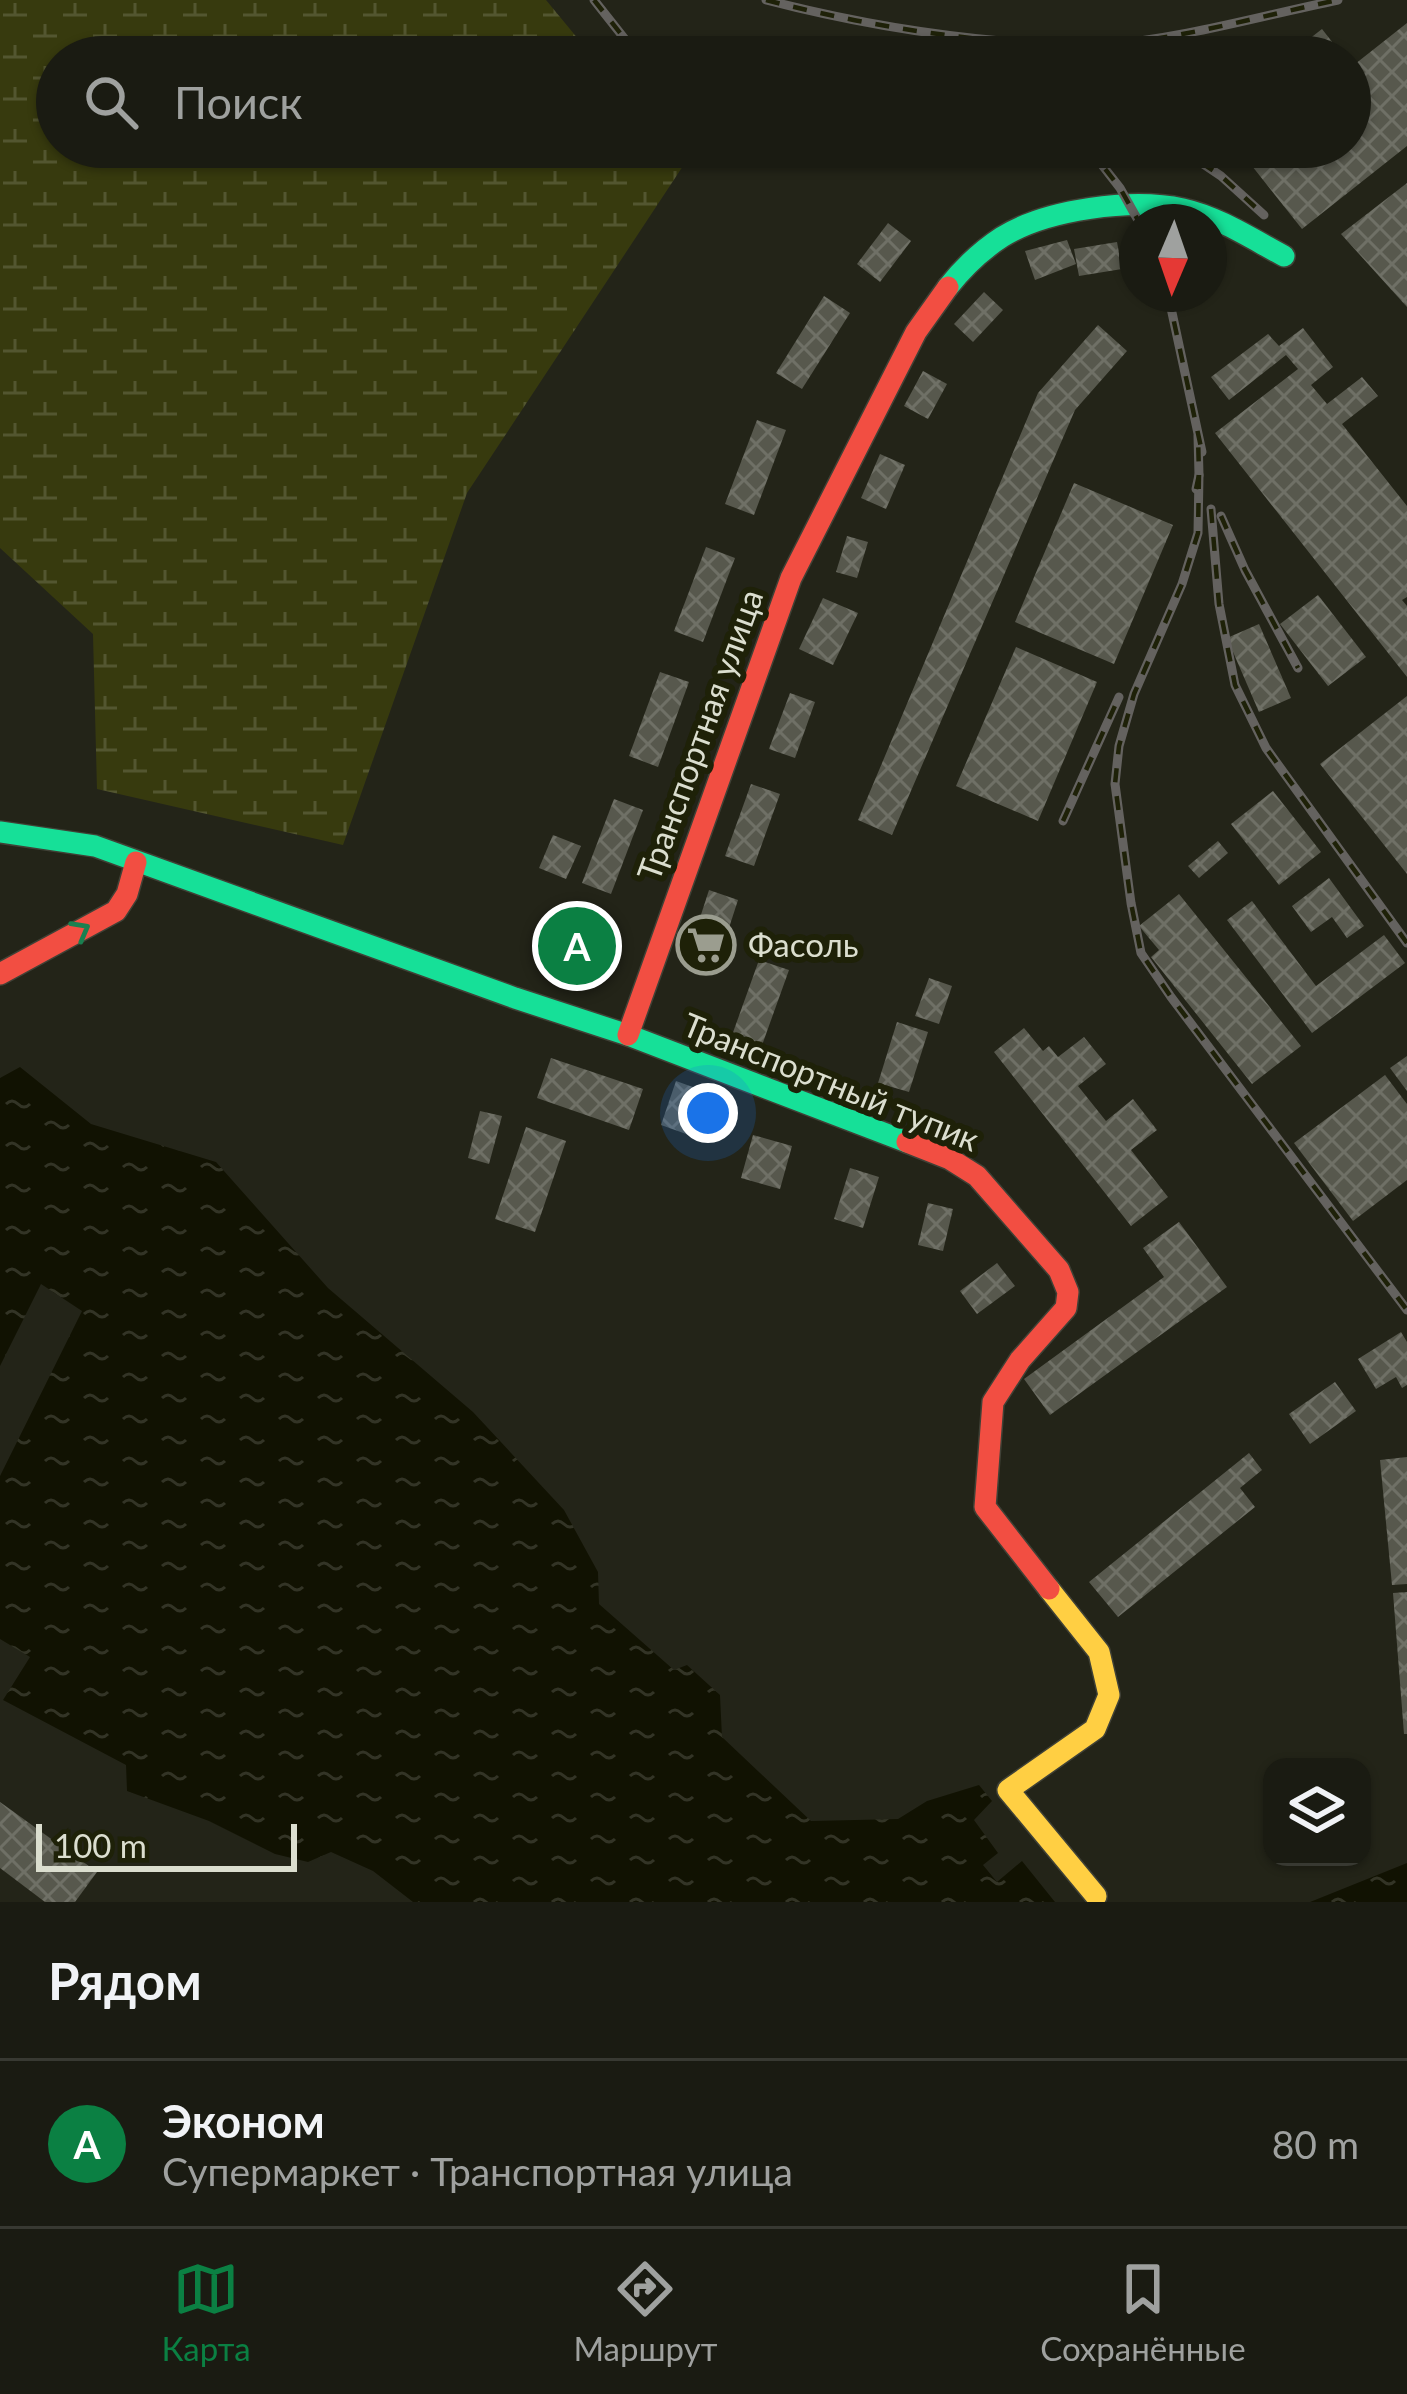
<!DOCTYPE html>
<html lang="ru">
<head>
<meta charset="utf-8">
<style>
	:root { --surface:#1a1b12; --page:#272820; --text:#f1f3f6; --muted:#9fa19f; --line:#383932; --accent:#0b8043 }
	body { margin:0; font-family:Lato,sans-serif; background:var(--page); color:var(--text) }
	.controls { position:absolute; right:36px; bottom:36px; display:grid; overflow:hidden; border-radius:24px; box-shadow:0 3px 9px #0004 }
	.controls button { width:108px; height:108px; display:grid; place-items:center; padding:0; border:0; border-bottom:3px solid var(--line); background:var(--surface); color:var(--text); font:60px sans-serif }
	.compass { position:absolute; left:1119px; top:204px; width:108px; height:108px; border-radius:50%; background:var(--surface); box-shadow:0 3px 9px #0004; rotate:182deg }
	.scale { position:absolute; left:36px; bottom:30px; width:261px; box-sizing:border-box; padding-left:12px; border:6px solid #dbdecf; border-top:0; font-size:33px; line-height:42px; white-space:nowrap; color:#dbdecf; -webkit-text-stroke:9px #1e2108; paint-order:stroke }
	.you { position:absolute; left:708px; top:1113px; width:42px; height:42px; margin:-30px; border:9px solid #fff; border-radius:50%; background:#1a73e8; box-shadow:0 0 0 18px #1a73e833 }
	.badge { display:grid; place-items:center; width:78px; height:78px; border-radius:50%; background:var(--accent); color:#fff; font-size:39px; font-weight:700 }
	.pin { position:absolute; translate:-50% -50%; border:6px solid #fff; box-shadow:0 3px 12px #0006 }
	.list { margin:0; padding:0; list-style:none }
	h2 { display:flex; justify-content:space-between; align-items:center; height:156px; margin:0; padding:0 48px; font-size:51px }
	h2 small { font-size:39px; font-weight:400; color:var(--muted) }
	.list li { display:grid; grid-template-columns:78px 1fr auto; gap:36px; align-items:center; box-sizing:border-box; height:168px; padding:0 48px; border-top:3px solid var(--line) }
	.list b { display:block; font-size:45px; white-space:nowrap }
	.list p { margin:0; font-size:39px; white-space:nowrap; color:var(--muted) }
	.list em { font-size:39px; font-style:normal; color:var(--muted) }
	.icon { flex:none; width:66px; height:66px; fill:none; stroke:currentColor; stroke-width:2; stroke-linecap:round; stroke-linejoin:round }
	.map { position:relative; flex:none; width:1407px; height:1902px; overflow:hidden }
	.search { position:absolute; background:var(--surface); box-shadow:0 3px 9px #0004; left:36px; right:36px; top:36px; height:132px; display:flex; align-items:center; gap:30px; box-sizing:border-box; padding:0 42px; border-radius:66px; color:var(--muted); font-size:45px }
	.sheet { height:324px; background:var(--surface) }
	nav { display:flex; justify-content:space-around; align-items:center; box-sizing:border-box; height:168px; border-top:3px solid var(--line); background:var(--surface); font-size:33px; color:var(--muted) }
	nav a { display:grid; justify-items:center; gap:6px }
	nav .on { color:var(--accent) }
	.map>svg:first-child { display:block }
</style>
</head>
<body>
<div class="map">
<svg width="1407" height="1902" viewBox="0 0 1407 1902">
	<defs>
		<pattern id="wetland-marsh" width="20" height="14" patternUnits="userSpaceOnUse" patternTransform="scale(3)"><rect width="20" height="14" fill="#373a0e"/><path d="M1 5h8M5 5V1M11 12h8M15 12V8" fill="none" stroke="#535630"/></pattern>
		<pattern id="water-ripples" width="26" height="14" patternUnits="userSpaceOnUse" patternTransform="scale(3)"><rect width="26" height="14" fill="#111202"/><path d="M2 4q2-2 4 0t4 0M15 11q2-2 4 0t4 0" fill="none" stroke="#333426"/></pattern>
		<pattern id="building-cross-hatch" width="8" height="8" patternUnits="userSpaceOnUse" patternTransform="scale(3)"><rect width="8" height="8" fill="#57584d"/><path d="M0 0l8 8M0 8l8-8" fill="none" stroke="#6f7066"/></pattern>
	</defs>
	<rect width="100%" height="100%" fill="#232418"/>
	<!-- wetland -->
	<path fill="url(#wetland-marsh)" d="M0 0H546L593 57H57V147H667L683 166 467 493 343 845 97 789 93 634 0 548Z"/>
	<!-- water -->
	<g fill="url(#water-ripples)">
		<path d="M20 1067 91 1124 216 1162 328 1288 473 1412 564 1510 598 1572 599 1604 674 1670 687 1665 720 1695 722 1737 811 1821 898 1819 927 1801 979 1785 992 1801 974 1820 998 1853 983 1865 997 1882 1022 1861 1055 1902H413L373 1871 331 1852 308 1862 275 1854 209 1821 127 1791 126 1765 3 1700 30 1657 0 1639V1476L82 1311 41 1284 0 1366V1078Z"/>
		<path d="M1407 1863V1902H1310Z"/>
	</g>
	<!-- building -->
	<g fill="url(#building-cross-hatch)">
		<path d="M1407 23V146L1302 229 1237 147H1350V68Z"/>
		<path d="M1322 29 1344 57H1286Z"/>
		<path d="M1407 183V307L1341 234Z"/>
		<path d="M888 223 911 241 880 282 857 264Z"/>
		<path d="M1067 240 1076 264 1035 280 1025 251Z"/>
		<path d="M1117 242 1122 269 1079 276 1074 249Z"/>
		<path d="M984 292 1003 310 973 342 954 324Z"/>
		<path d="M824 296 850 313 802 389 776 373Z"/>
		<path d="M1098 325 1127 351 1075 410 892 835 858 820 1038 393Z"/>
		<path d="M1303 328 1333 367 1311 385 1327 404 1362 377 1378 396 1342 424 1407 506V597L1402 600 1407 606V677L1215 433 1298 369 1286 355 1229 400 1211 377 1268 334 1279 346Z"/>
		<path d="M923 371 947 384 928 419 904 406Z"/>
		<path d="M757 420 786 430 754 515 725 504Z"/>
		<path d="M880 454 905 465 886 509 861 498Z"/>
		<path d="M1074 483 1173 525 1114 664 1015 622Z"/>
		<path d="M847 536 868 542 857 578 836 572Z"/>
		<path d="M706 547 735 558 703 642 674 631Z"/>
		<path d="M1318 595 1366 657 1328 686 1280 624Z"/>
		<path d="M823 598 858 613 833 665 799 649Z"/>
		<path d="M1259 624 1291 698 1259 712 1227 638Z"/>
		<path d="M1016 647 1097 682 1038 821 956 786Z"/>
		<path d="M660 672 689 682 658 767 629 756Z"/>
		<path d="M790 693 815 702 795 758 769 749Z"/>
		<path d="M1407 696V874L1320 764Z"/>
		<path d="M751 784 780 794 754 866 725 856Z"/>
		<path d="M1273 791 1321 852 1279 885 1231 824Z"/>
		<path d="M614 799 643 810 611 894 582 883Z"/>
		<path d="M553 835 581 846 566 879 539 868Z"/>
		<path d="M1218 841 1228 853 1199 878 1188 866Z"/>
		<path d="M1329 878 1364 926 1347 938 1332 917 1311 932 1292 906Z"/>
		<path d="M709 890 738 900 714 974 685 964Z"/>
		<path d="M1179 894 1301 1046 1252 1084 1151 957 1159 950 1139 926Z"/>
		<path d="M1252 901 1316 986 1384 935 1405 963 1312 1033 1227 920Z"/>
		<path d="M575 917 597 926 578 974 556 966Z"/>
		<path d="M759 960 789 970 761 1048 731 1038Z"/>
		<path d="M929 978 952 986 939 1024 915 1016Z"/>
		<path d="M897 1022 928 1032 909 1092 878 1083Z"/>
		<path d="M1024 1028 1043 1051 1049 1046 1058 1057 1084 1037 1106 1064 1078 1086 1106 1121 1133 1099 1157 1130 1131 1150 1168 1197 1131 1226 994 1052Z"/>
		<path d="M1407 1056V1091L1390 1068Z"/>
		<path d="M551 1058 643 1089 629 1130 537 1098Z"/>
		<path d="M1385 1075 1407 1104V1180L1353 1221 1294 1143Z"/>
		<path d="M676 1081 704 1091 689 1135 661 1125Z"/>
		<path d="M480 1111 502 1116 489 1164 468 1158Z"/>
		<path d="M526 1127 566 1141 535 1232 495 1219Z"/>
		<path d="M753 1135 792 1146 780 1189 741 1178Z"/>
		<path d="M850 1168 879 1177 863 1228 834 1219Z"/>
		<path d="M928 1203 953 1209 943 1251 918 1245Z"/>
		<path d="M1179 1222 1227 1287 1050 1415 1024 1379 1164 1277 1143 1248Z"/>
		<path d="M997 1263 1015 1286 977 1314 960 1291Z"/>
		<path d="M1401 1332 1407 1342V1385L1402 1388 1396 1377 1376 1389 1358 1359Z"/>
		<path d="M1335 1382 1356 1411 1310 1444 1289 1414Z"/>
		<path d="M1249 1453 1262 1470 1240 1488 1255 1507 1118 1617 1089 1582Z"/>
		<path d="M1407 1457V1584L1392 1585 1380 1460Z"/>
		<path d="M1407 1592V1734H1404L1393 1593Z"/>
		<path d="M0 1802 97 1872 75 1902H45L0 1868Z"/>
	</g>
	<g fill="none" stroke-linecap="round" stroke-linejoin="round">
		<defs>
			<g id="fast">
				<path d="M948 287C963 268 982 250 1002 237 1047 209 1132 198 1183 209 1219 217 1252 239 1284 256"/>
				<path d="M0 832 95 846 515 998 628 1035 907 1142"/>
			</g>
			<path id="slow" d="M1049 1589 1099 1652 1109 1695 1095 1729 1008 1790 1096 1896"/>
			<g id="jam">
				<path d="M0 974 116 911 127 894 136 862"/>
				<path d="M628 1035 791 578 916 332 948 287"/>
				<path d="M907 1142 950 1159 977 1176 1059 1270 1068 1292 1066 1308 1020 1360 993 1402 985 1507 1049 1589"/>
			</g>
		</defs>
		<!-- fast casing -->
		<use href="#fast" stroke="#404136" stroke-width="24"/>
		<!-- slow casing -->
		<use href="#slow" stroke="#404136" stroke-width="24"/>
		<!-- jam casing -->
		<use href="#jam" stroke="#404136" stroke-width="24"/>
		<!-- fast -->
		<use href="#fast" stroke="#16e098" stroke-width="21"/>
		<!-- slow -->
		<use href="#slow" stroke="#ffcf43" stroke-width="21"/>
		<!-- jam -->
		<use href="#jam" stroke="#f24e42" stroke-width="21"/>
		<defs>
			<g id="rail">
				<path d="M594 0 639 57"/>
				<path d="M766 0C843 20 922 34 1001 41 1034 44 1069 48 1102 45 1182 39 1260 16 1338 0"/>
				<path d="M917 45 962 57"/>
				<path d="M1088 147 1120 188 1139 222"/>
				<path d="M1178 147 1221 176 1264 215"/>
				<path d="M1168 294 1202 452"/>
				<path d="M1199 475 1198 533 1182 584 1134 694 1119 746 1115 784 1131 903 1141 953 1171 997 1407 1310"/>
				<path d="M1196 489 1199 475 1198 436"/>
				<path d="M1211 509 1219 604 1235 685 1266 748 1407 943"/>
				<path d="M1221 516 1245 570 1298 668"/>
				<path d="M1063 821 1119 697"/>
			</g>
		</defs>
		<!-- rail casing -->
		<use href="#rail" stroke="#64625f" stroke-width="9"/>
		<!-- rail -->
		<use href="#rail" stroke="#1e2108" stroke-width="4.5" stroke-dasharray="14" stroke-linecap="butt"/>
	</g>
	<!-- one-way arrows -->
	<defs><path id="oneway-chevron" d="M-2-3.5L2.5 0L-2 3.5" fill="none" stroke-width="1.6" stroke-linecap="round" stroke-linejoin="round" transform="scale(3)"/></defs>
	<use stroke="#1a8050" href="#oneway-chevron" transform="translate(81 930) rotate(-29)"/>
	<!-- icons -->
	<defs>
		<symbol id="supermarket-ring" viewBox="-11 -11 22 22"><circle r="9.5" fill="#1e2108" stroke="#9b9d8f" stroke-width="1.5"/><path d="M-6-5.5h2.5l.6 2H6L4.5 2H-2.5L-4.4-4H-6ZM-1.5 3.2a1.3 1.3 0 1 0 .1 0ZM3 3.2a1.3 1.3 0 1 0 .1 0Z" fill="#9b9d8f"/></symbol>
	</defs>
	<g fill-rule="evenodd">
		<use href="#supermarket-ring" x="673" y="912" width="66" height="66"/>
	</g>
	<g text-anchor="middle" stroke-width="12" stroke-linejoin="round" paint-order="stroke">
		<!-- street labels -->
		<g font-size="33" fill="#dbdecf" stroke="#1e2108">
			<text transform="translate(700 735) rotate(-70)" y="12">Транспортная улица</text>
			<text transform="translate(831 1082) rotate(22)" y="12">Транспортный тупик</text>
		</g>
		<!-- poi labels -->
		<g font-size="33" fill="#dbdecf" stroke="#1e2108" text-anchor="start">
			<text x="748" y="957">Фасоль</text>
		</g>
	</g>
</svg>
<div class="controls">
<button><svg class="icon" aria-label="layers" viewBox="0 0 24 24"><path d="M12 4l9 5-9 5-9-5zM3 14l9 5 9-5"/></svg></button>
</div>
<svg class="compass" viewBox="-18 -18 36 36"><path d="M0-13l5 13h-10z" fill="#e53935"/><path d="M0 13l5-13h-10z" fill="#9fa19f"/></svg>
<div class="scale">100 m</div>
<div class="you"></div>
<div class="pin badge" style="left:577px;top:946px">A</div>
<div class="search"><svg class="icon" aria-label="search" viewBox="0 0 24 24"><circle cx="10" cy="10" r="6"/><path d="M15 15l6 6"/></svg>Поиск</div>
</div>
<section class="sheet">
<h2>Рядом<small></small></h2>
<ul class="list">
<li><span class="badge">A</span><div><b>Эконом</b><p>Супермаркет · Транспортная улица</p></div><em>80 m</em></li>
</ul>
</section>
<nav>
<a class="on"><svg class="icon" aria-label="map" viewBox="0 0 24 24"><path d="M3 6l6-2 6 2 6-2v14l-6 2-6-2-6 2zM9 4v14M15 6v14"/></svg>Карта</a>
<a><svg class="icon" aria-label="directions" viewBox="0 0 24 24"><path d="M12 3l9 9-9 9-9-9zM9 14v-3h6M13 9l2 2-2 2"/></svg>Маршрут</a>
<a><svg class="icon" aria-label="saved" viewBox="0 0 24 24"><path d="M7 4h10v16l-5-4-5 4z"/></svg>Сохранённые</a>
</nav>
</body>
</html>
